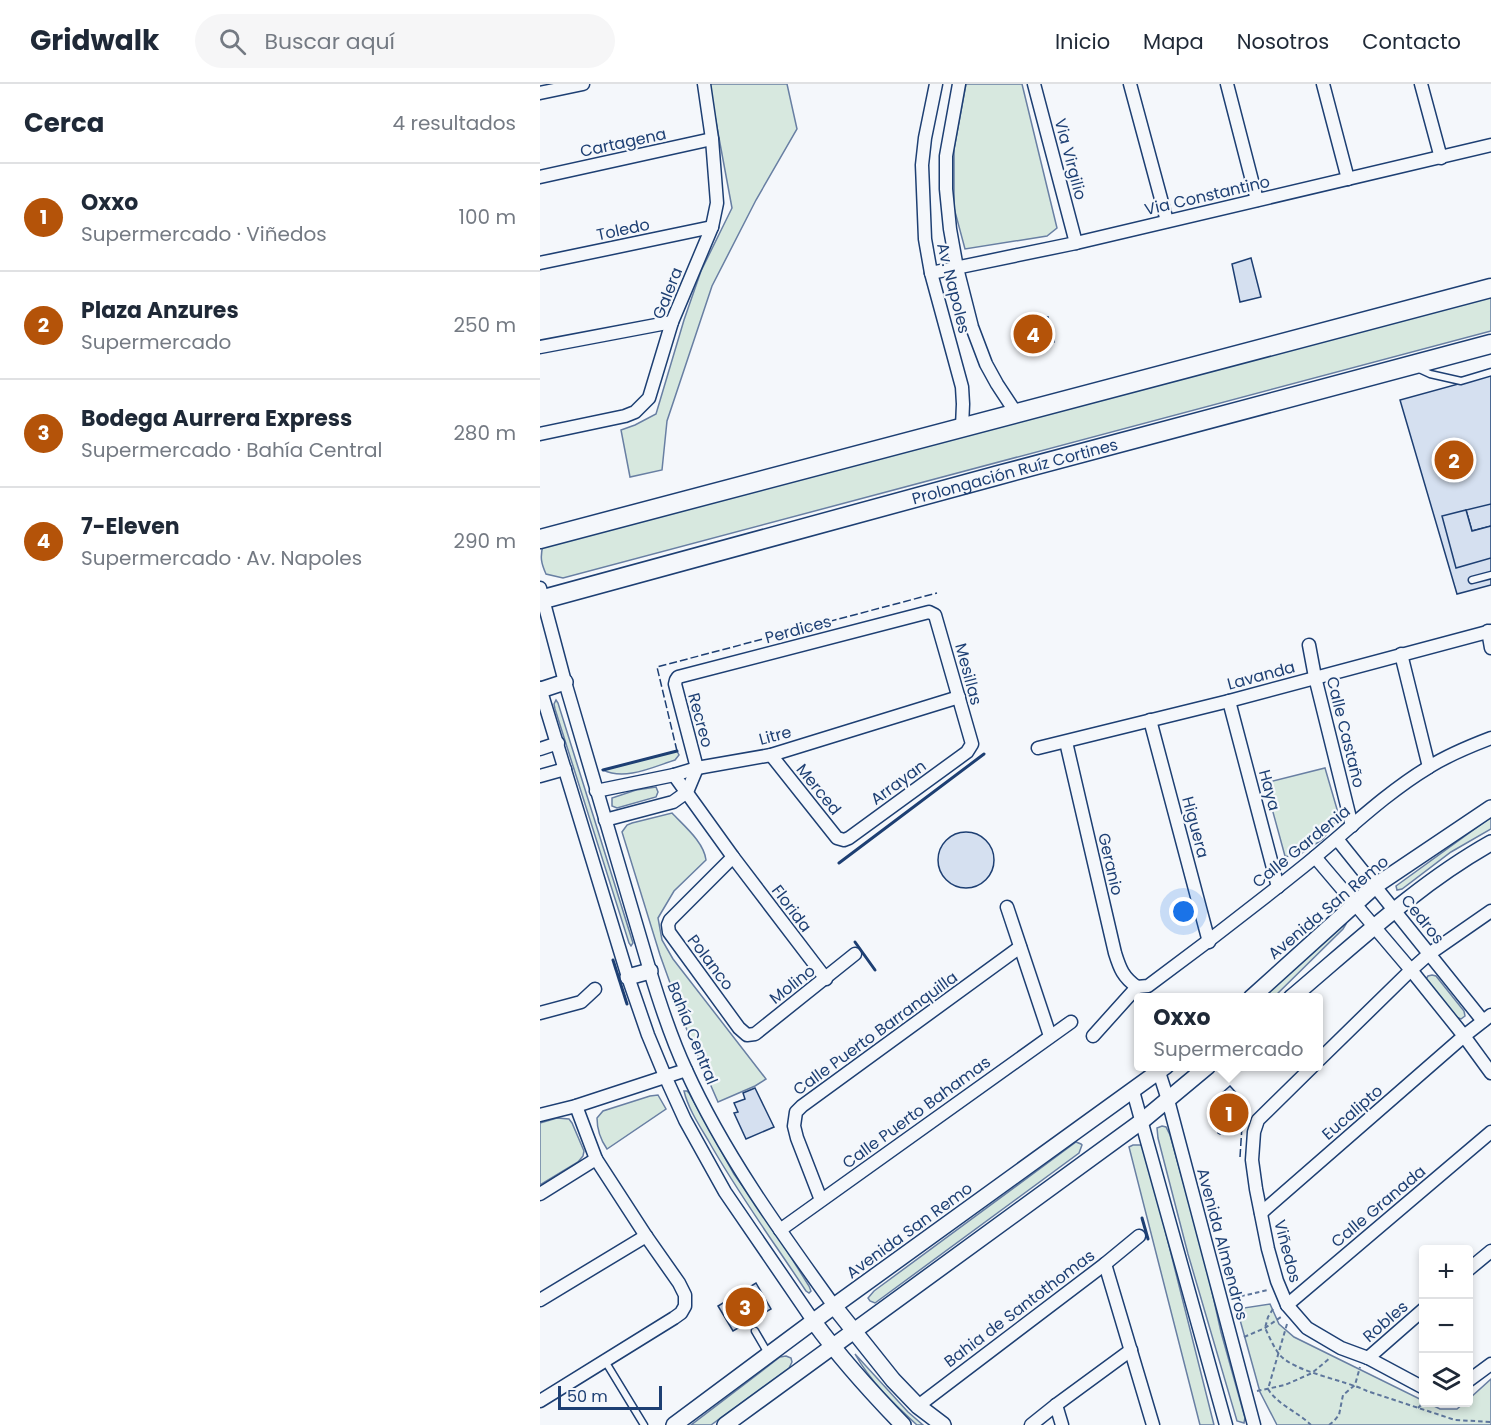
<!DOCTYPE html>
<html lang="es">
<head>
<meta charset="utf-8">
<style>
	:root { --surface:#fff; --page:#f6f6f7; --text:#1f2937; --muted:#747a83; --line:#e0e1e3; --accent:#b45309 }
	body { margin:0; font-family:Poppins,sans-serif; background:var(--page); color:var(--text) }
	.controls { position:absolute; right:18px; bottom:18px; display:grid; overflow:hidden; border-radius:6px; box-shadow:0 3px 9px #0003 }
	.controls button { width:54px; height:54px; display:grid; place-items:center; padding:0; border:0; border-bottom:2px solid var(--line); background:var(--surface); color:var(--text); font:30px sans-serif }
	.scale { position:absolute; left:18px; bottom:15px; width:104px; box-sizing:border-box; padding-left:6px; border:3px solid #1d3f73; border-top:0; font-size:16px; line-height:21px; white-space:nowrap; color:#1d3f73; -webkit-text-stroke:4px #f4f7fb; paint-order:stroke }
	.you { position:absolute; left:644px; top:828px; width:21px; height:21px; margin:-15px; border:4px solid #fff; border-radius:50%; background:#1a73e8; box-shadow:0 0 0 9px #1a73e833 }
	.badge { display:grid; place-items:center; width:39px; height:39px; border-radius:50%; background:var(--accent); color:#fff; font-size:20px; font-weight:700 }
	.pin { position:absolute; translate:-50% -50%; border:3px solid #fff; box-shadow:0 2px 6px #0006 }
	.popup { position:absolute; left:594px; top:909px; width:189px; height:78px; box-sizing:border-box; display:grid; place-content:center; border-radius:6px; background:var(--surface); filter:drop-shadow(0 2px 4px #0005); font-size:20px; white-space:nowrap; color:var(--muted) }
	.popup b { font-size:22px; color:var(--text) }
	.popup::after { content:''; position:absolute; left:50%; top:100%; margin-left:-12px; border:12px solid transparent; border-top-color:var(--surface) }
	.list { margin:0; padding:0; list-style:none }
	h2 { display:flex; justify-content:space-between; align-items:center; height:78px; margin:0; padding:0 24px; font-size:26px }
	h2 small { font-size:20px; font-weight:400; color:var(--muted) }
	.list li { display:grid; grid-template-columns:39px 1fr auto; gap:18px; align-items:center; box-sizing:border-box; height:108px; padding:0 24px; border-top:2px solid var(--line) }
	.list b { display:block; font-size:22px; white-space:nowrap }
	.list p { margin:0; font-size:20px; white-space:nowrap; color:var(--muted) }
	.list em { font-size:20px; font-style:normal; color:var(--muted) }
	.icon { flex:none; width:33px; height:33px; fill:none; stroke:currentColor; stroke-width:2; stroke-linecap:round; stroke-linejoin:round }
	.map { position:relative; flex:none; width:951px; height:1341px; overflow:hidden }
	header { display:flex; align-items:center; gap:36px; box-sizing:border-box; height:84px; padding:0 30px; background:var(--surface); border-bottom:2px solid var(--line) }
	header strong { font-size:28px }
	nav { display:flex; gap:33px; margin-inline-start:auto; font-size:21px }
	.search { width:420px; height:54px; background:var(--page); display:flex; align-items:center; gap:15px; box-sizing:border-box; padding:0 21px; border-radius:33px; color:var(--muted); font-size:22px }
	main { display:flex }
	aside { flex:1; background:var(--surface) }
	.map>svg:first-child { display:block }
</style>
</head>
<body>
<header>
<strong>Gridwalk</strong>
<div class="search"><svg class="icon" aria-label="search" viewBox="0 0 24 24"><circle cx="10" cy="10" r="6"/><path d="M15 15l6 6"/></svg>Buscar aquí</div>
<nav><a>Inicio</a><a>Mapa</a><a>Nosotros</a><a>Contacto</a></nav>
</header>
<main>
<aside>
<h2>Cerca<small>4 resultados</small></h2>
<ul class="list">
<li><span class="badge">1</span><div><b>Oxxo</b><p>Supermercado · Viñedos</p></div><em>100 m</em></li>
<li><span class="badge">2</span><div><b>Plaza Anzures</b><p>Supermercado</p></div><em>250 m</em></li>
<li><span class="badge">3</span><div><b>Bodega Aurrera Express</b><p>Supermercado · Bahía Central</p></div><em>280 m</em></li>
<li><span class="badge">4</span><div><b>7-Eleven</b><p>Supermercado · Av. Napoles</p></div><em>290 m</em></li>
</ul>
</aside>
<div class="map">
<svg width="951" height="1341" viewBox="0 0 951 1341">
	<rect width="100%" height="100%" fill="#f4f7fb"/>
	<!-- green -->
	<g fill="#d7e8df" stroke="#687fa3" stroke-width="1.5">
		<path d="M169 0H247L257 45 216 116 172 202 127 337 122 386 90 393 81 346 95 341 116 330 144 236 161 187 192 124Z"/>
		<path d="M426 0H482L517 144 507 152 425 165 414 124V65Z"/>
		<path d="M951 210V247L23 494 6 490C1 479 0 473 3 461Z"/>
		<path d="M16 616 18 619 93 859 91 862 89 859 15 625 14 620Z"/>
		<path d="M137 667 139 671 135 676C113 683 85 697 63 686Z"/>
		<path d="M785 684 799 732 783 755 756 773 745 772 725 699Z"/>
		<path d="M116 703 118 708 116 713 77 724 72 722V714L96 706Z"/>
		<path d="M132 729C144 742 164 758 166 776L134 807 118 834 122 856 133 875 226 995 215 1002 178 1018 148 949 120 871 82 748 87 741 92 739Z"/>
		<path d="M951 733V745L911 768 862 805 857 806 856 802Z"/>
		<path d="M803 840H806L803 845 734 913 722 914Z"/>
		<path d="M892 891 896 892 924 927 925 932 921 935 916 933 888 899 886 895 888 892Z"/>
		<path d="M144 1007H147L149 1009 194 1090 232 1143 269 1202 271 1207 269 1209 266 1207C233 1157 197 1108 168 1056 159 1041 148 1024 144 1007Z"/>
		<path d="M118 1011 126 1025 67 1065C60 1055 57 1046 57 1034L63 1027 110 1012Z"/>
		<path d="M17 1034 29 1035 32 1039 44 1067 43 1072 38 1078 0 1101V1039Z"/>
		<path d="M622 1042 626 1043 630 1051 648 1115 656 1136 681 1248 705 1334 704 1339 697 1337 648 1170 618 1054 617 1044Z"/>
		<path d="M536 1058 541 1060 542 1061 539 1069 335 1219 330 1217 328 1214 334 1207Z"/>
		<path d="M593 1061H601L605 1066 674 1341H660L589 1063Z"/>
		<path d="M730 1220 739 1240 754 1253 900 1325H917L924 1319 928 1318 929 1315 951 1295V1341H737L720 1308 697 1225Z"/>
		<path d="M315 1270 368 1328 383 1341H377C354 1320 330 1297 315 1270Z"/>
		<path d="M246 1272 251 1274 252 1278 249 1284 171 1341H151L240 1273Z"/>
	</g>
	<!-- building -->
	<g fill="#d5e0f0" stroke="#1d3f73" stroke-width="1.5">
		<path d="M711 174 721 213 700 218 692 180Z"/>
		<path d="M508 233 514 258 487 265 477 260 473 242Z"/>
		<path d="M951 291V501L917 510 860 316Z"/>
		<path d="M951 420V442L932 447 926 426Z"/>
		<path d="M926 426 932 447 951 442V474L916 484 902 432Z"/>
		<circle cx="426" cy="776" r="28"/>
		<path d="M690 1002 708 1022 706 1026 680 1050 678 1049 672 1018Z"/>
		<path d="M215 1004 234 1043 206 1055 194 1029 198 1028 194 1019 205 1015 203 1009Z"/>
		<path d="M216 1199 231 1225 193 1247 178 1222Z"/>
	</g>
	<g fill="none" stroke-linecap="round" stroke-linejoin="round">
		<defs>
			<g id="service">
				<path d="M877 284 890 290 921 297 951 288"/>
				<path d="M932 496 951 491"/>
				<path d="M215 1247 229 1271"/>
				<path d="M65 1277 104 1341"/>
			</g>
			<g id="minor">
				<path d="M396 0 385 54 382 81 385 155 391 189 422 303 423 320 422 343"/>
				<path d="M419 0 406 72V105L410 145 417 184 432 243 446 280 457 300 476 329"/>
				<path d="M494 0 536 159"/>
				<path d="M590 0 627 137"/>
				<path d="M687 0 717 116"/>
				<path d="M783 0 808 95"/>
				<path d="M881 0 901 74"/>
				<path d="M0 9 43 0"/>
				<path d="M0 93 172 55"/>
				<path d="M0 179 172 143"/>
				<path d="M391 189 536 159 951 61"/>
				<path d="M0 263 132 238"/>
				<path d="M0 350 85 332 95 328 109 314 132 238 172 143 177 119 172 55 164 0"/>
				<path d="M0 504 25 598 110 887C120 920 131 954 146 986 184 1070 240 1147 294 1222"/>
				<path d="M948 547 951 564"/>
				<path d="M769 561 775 593 812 742"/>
				<path d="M861 570 889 683"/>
				<path d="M0 604 88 893 108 951 125 992 145 1036 185 1108 274 1238"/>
				<path d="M689 617 738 803"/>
				<path d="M610 636 669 858"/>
				<path d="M526 658 575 869C580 885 583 893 597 903"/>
				<path d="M498 664 689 617 951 547"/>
				<path d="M0 665 18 659"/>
				<path d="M134 691 193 773 286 895"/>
				<path d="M0 692 25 685"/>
				<path d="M56 707 134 691 157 684 231 671 419 613"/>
				<path d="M147 708 157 684 135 600 136 596 138 593 389 528 395 531 432 660 427 668 309 754 304 756 297 754 231 671"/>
				<path d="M65 736 133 718 147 708"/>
				<path d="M797 755 943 937"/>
				<path d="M193 773 130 836 128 841 129 848 199 944 207 951 215 950 315 870"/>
				<path d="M775 773 871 886 924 952 951 989"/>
				<path d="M467 823 510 952"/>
				<path d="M597 903 608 902C661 863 713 823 764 782 805 749 844 710 889 683 908 671 930 662 951 654"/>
				<path d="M0 929 41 918 55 905"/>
				<path d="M553 952 597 903"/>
				<path d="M779 976 871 886 889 870 951 827"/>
				<path d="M773 982 718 1036 714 1048 712 1076 716 1105 728 1165 737 1197 747 1221 767 1244 801 1264 828 1274 884 1304"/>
				<path d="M619 988 628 1016 714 1341"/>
				<path d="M593 1007 686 1341"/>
				<path d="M0 1031 36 1022 146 986"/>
				<path d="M0 1110 56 1075"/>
				<path d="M281 1116 257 1054 254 1042 256 1028 262 1022 480 863"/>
				<path d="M721 1129 924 952 951 931"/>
				<path d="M240 1146 531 938"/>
				<path d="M565 1180 613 1341"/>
				<path d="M928 1186 951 1167"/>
				<path d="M0 1216 106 1152"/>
				<path d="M747 1221 951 1048"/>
				<path d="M828 1274 884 1225"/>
				<path d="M928 1297 951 1280"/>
				<path d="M0 1317 134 1234 141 1229 145 1222V1211L139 1199 106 1152 56 1075 36 1022"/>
				<path d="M516 1321 522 1341"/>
				<path d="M378 1322 565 1180 599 1152"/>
				<path d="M491 1341 516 1321 591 1266"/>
			</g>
			<g id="tertiary">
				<path d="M1 606 25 598"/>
				<path d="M88 893 110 887"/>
				<path d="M711 914 835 802 951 724"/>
				<path d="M751 914C815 860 878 800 951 759"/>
				<path d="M294 1222 353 1296 378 1322 403 1341"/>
				<path d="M274 1238C301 1275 331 1308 363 1341"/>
				<path d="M134 1341 294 1222 626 982"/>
				<path d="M185 1341 602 1037 668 982"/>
			</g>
			<g id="secondary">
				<path d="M0 455 951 204"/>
				<path id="s1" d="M0 516 459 391 951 260"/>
			</g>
		</defs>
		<!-- service casing -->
		<use href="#service" stroke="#1d3f73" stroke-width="9"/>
		<!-- minor casing -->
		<use href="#minor" stroke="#1d3f73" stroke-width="15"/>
		<!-- tertiary casing -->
		<use href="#tertiary" stroke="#1d3f73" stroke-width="18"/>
		<!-- secondary casing -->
		<use href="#secondary" stroke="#1d3f73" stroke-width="21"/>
		<!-- path -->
		<g stroke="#5e769c" stroke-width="2" stroke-dasharray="4.5 3" stroke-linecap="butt">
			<path d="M693 1214 728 1206"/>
			<path d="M733 1225 728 1233 725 1244C729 1252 733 1262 739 1270 753 1288 805 1296 827 1307L915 1336 951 1338"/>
			<path d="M747 1240 728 1305C738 1321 758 1328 771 1341"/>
			<path d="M704 1253 725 1244 741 1233"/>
			<path d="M717 1307 745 1301 772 1289 790 1274"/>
			<path d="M878 1324 884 1318"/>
			<path d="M789 1341 794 1337 799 1331 803 1311 815 1301 820 1283"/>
		</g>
		<!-- service -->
		<use href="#service" stroke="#f4f7fb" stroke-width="6"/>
		<!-- minor -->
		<use href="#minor" stroke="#f4f7fb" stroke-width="12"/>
		<!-- tertiary -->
		<use href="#tertiary" stroke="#f4f7fb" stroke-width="15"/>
		<!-- secondary -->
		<use href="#secondary" stroke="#f4f7fb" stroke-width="18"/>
		<!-- fence -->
		<g stroke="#1d3f73" stroke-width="1.5" stroke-dasharray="8 3" stroke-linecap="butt">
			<path d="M137 667 117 583 397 509"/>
			<path d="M700 1073 702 1042 707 1023"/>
		</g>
		<!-- wall -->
		<g stroke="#1d3f73" stroke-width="3">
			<path d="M63 686 137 667"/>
			<path d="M299 779 444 670"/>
			<path d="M315 858 335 886"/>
			<path d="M73 876 87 920"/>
			<path d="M602 1134 608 1155"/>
		</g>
	</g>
	<g text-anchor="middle" stroke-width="4.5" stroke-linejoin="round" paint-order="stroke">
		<!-- street labels -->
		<g font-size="16" fill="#1d3f73" stroke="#f4f7fb">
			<text transform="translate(83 58) rotate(-12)" y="6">Cartagena</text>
			<text transform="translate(531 75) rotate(75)" y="6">Via Virgilio</text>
			<text transform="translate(667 111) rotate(-13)" y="6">Via Constantino</text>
			<text transform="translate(83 145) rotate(-12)" y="6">Toledo</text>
			<text transform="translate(414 204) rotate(76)" y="6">Av. Napoles</text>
			<text transform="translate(127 209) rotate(-68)" y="6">Galera</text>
			<text dy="6" stroke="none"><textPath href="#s1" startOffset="492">Prolongación Ruíz Cortines</textPath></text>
			<text transform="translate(258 545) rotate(-15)" y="6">Perdices</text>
			<text transform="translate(429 590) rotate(75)" y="6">Mesillas</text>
			<text transform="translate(721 591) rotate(-15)" y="6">Lavanda</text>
			<text transform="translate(161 636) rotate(75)" y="6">Recreo</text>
			<text transform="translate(806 648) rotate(76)" y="6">Calle Castaño</text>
			<text transform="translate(235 651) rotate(-15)" y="6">Litre</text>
			<text transform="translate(358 698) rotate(-36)" y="6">Arrayan</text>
			<text transform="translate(279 705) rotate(51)" y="6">Merced</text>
			<text transform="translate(730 706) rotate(75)" y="6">Haya</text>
			<text transform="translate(656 743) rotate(75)" y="6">Higuera</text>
			<text transform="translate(761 762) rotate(-39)" y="6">Calle Gardenia</text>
			<text transform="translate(571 780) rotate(77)" y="6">Geranio</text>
			<text transform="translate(788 823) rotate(-40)" y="6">Avenida San Remo</text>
			<text transform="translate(252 824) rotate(53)" y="6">Florida</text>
			<text transform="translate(883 835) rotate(51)" y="6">Cedros</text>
			<text transform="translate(171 878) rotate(53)" y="6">Polanco</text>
			<text transform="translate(252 900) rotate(-38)" y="6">Molino</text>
			<text transform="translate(153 949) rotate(68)" y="6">Bahía Central</text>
			<text transform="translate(335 949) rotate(-36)" y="6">Calle Puerto Barranquilla</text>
			<text transform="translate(376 1028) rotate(-36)" y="6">Calle Puerto Bahamas</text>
			<text transform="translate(812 1028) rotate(-41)" y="6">Eucalipto</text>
			<text transform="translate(838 1122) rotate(-40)" y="6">Calle Granada</text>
			<text transform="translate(369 1146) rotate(-36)" y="6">Avenida San Remo</text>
			<text transform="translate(683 1160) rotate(75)" y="6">Avenida Almendros</text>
			<text transform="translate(748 1167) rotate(75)" y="6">Viñedos</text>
			<text transform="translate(479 1224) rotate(-37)" y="6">Bahia de Santothomas</text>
			<text transform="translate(845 1237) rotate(-41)" y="6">Robles</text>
		</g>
	</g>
</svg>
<div class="controls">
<button>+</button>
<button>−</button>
<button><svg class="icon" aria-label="layers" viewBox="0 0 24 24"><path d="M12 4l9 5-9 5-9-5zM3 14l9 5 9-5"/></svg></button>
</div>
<div class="scale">50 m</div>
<div class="you"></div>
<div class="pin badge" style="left:689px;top:1029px">1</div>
<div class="popup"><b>Oxxo</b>Supermercado</div>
<div class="pin badge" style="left:914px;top:376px">2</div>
<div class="pin badge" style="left:205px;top:1223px">3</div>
<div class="pin badge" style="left:493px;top:250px">4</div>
</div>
</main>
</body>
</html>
